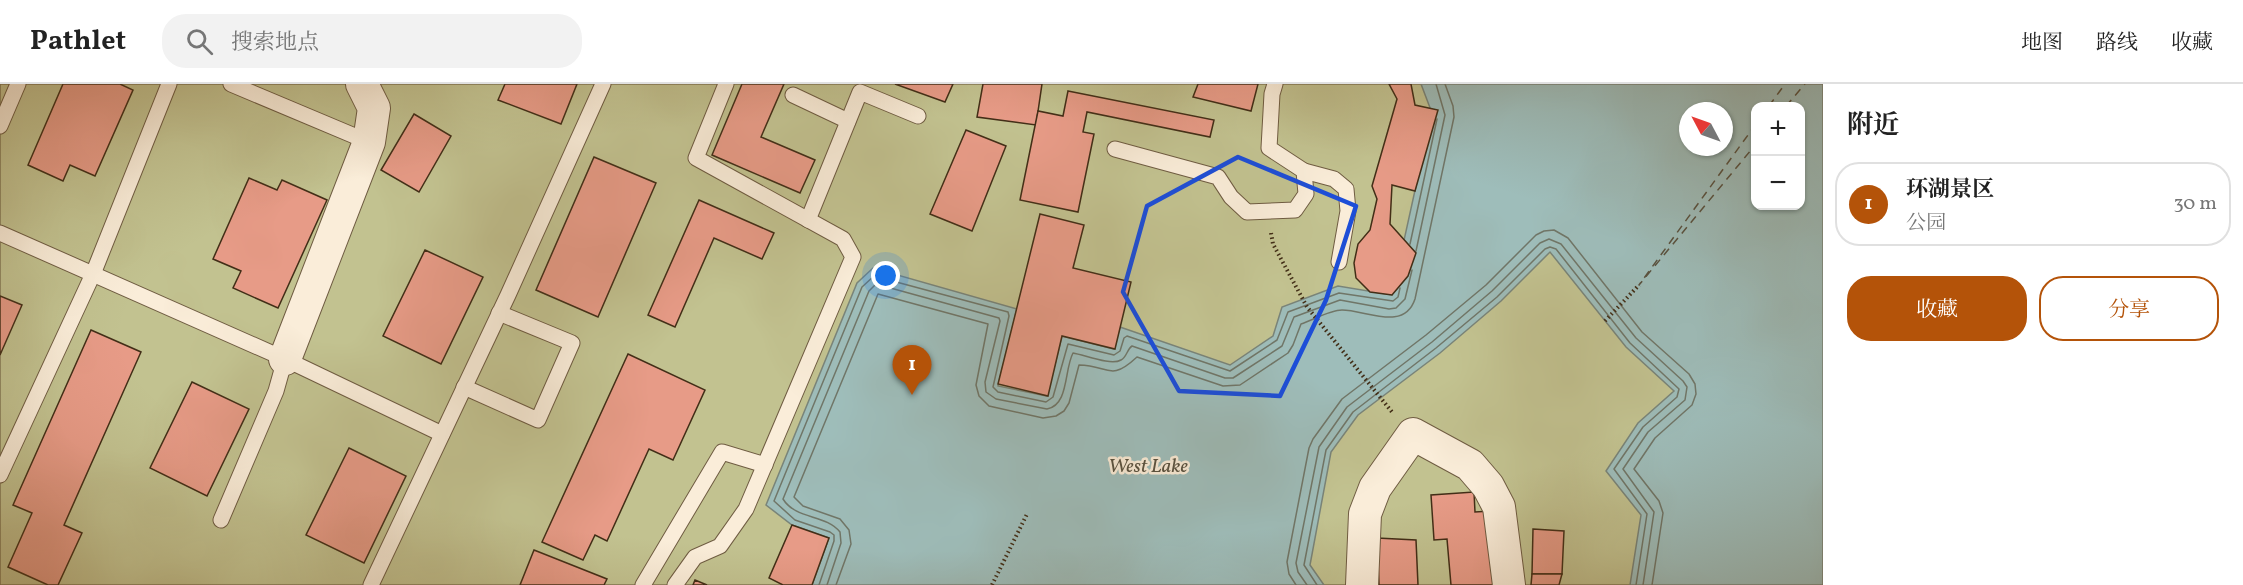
<!DOCTYPE html>
<html lang="zh">
<head>
<meta charset="utf-8">
<style>
	:root { --surface:#fff; --page:#f2f2f2; --text:#222; --muted:#767676; --line:#e0e0e0; --accent:#b45309 }
	body { margin:0; font-family:Vollkorn,"Noto Serif SC",serif; background:var(--page); color:var(--text) }
	.controls { position:absolute; right:18px; top:18px; display:grid; overflow:hidden; border-radius:12px; box-shadow:0 2px 4px #0004 }
	.controls button { width:54px; height:54px; display:grid; place-items:center; padding:0; border:0; border-bottom:2px solid var(--line); background:var(--surface); color:var(--text); font:30px sans-serif }
	.compass { position:absolute; left:1679px; top:18px; width:54px; height:54px; border-radius:50%; background:var(--surface); box-shadow:0 2px 4px #0004; rotate:311deg }
	.you { position:absolute; left:886px; top:192px; width:21px; height:21px; margin:-15px; border:4px solid #fff; border-radius:50%; background:#1a73e8; box-shadow:0 0 0 9px #1a73e833 }
	.badge { display:grid; place-items:center; width:39px; height:39px; border-radius:50%; background:var(--accent); color:#fff; font-size:20px; font-weight:700 }
	.pin { position:absolute; translate:-50% -50px; filter:drop-shadow(0 2px 3px #0008) }
	.pin::after { content:''; position:absolute; top:32px; width:21px; height:18px; background:inherit; clip-path:polygon(0 0,100% 0,50% 100%) }
	.list { margin:0; padding:0; list-style:none }
	h2 { display:flex; justify-content:space-between; align-items:center; height:78px; margin:0; padding:0 24px; font-size:26px }
	h2 small { font-size:20px; font-weight:400; color:var(--muted) }
	.list li { display:grid; grid-template-columns:39px 1fr auto; gap:18px; align-items:center; box-sizing:border-box; height:84px; margin:0 12px 12px; padding:0 12px; border:2px solid var(--line); border-radius:24px }
	.list b { display:block; font-size:22px; white-space:nowrap }
	.list p { margin:0; font-size:20px; white-space:nowrap; color:var(--muted) }
	.list em { font-size:20px; font-style:normal; color:var(--muted) }
	.actions { display:flex; gap:12px; padding:18px 24px }
	.actions a { flex:1; padding:14px 0; border:2px solid var(--accent); border-radius:24px; text-align:center; font-size:21px; color:var(--accent) }
	.actions .main { background:var(--accent); color:#fff }
	.icon { flex:none; width:33px; height:33px; fill:none; stroke:currentColor; stroke-width:2; stroke-linecap:round; stroke-linejoin:round }
	.map { position:relative; flex:none; width:1823px; height:501px; overflow:hidden }
	header { display:flex; align-items:center; gap:36px; box-sizing:border-box; height:84px; padding:0 30px; background:var(--surface); border-bottom:2px solid var(--line) }
	header strong { font-size:28px }
	nav { display:flex; gap:33px; margin-inline-start:auto; font-size:21px }
	.search { width:420px; height:54px; background:var(--page); display:flex; align-items:center; gap:15px; box-sizing:border-box; padding:0 21px; border-radius:24px; color:var(--muted); font-size:22px }
	main { display:flex }
	aside { flex:1; background:var(--surface) }
	.map>svg:first-child { display:block }
</style>
</head>
<body>
<header>
<strong>Pathlet</strong>
<div class="search"><svg class="icon" aria-label="search" viewBox="0 0 24 24"><circle cx="10" cy="10" r="6"/><path d="M15 15l6 6"/></svg>搜索地点</div>
<nav><a>地图</a><a>路线</a><a>收藏</a></nav>
</header>
<main>
<div class="map">
<svg width="1823" height="501" viewBox="0 0 1823 501">
	<rect width="100%" height="100%" fill="#f7e4c4"/>
	<filter id="stains"><feTurbulence type="fractalNoise" baseFrequency=".00333" numOctaves="4"/><feColorMatrix values="0 0 0 0 .2 0 0 0 0 .09 0 0 0 0 .02 0 0 0 .5 -.17"/></filter>
	<radialGradient id="worn" r=".72"><stop offset=".6" stop-color="#630" stop-opacity="0"/><stop offset="1" stop-color="#630" stop-opacity=".3"/></radialGradient>
	<!-- green -->
	<path fill="#c2c290" stroke="#827854" stroke-width="1.5" fill-rule="evenodd" d="M0 0H1823V501H0ZM1756 22H1800V122H1756ZM1688 27H1724V63H1688Z"/>
	<!-- water -->
	<path fill="#9ebdba" stroke="#798479" stroke-width="1.5" fill-rule="evenodd" d="M1421 0H1823V501H1630L1641 431 1606 387 1638 339 1674 307 1626 263 1550 168 1501 217 1440 269 1358 331 1331 368 1310 481 1324 501H812L829 454 792 441 766 421 857 199 873 184 1017 225 998 302 1047 312 1062 252 1114 265 1120 243 1230 281 1273 252 1282 223 1338 202 1392 211 1432 29ZM1756 22H1800V122H1756ZM1688 27H1724V63H1688Z"/>
	<g fill="none" stroke-linecap="round" stroke-linejoin="round">
		<!-- shore -->
		<g stroke="#707668" stroke-width="1.5">
			<path d="M1410 160 1437 35"/>
			<path d="M1416 167 1445 31 1436 0"/>
			<path d="M819 501 834 457V451L830 448 795 436 774 417 862 203 874 192 1008 228 1009 232 993 303 998 308 1046 318 1053 313 1068 260 1114 271 1120 267 1124 254 1127 252 1230 287 1277 256 1288 228 1339 209 1393 217 1398 213 1400 204"/>
			<path d="M827 501 841 459 840 448C826 430 796 436 783 415L869 207 876 200 999 234 1000 237 985 298 986 308 996 315 1047 325C1069 321 1064 286 1073 269 1085 271 1111 282 1121 276 1127 273 1127 265 1132 262L1225 294H1233L1282 262 1294 233 1340 216 1389 225 1396 224 1405 215 1412 186"/>
			<path d="M836 501 851 460 849 446 840 435 803 422 794 413 878 210 988 240 976 301 979 312 989 322 1043 334 1056 332 1064 327 1069 319 1079 281C1109 281 1109 299 1137 273L1223 302 1240 301 1288 269 1293 261 1301 240C1313 236 1330 226 1342 226 1366 226 1404 248 1415 215L1454 33 1453 22 1445 0"/>
			<path d="M1296 501 1289 490 1287 478 1309 364 1313 355 1342 315 1426 251 1486 201 1536 151 1544 147 1554 146 1568 154 1642 248 1689 290 1695 300 1696 310 1692 321 1655 354 1634 385 1659 417 1663 429 1652 501"/>
			<path d="M1307 501 1298 488 1296 479 1319 363 1347 323 1432 258 1492 207 1540 159 1549 155 1561 160 1636 254 1683 297 1687 303 1685 316 1648 348 1623 385 1654 428 1643 501"/>
			<path d="M1317 501 1304 481 1326 366 1353 328 1436 264 1497 213 1545 165 1550 163 1556 165 1630 259 1679 305 1677 313 1643 343 1614 385 1647 430 1636 501"/>
		</g>
		<!-- ferry -->
		<g stroke="#595240" stroke-width="1.5" stroke-dasharray="8 6" stroke-linecap="butt">
			<path d="M1769 22 1785 0"/>
			<path d="M1786 22 1805 0"/>
			<path d="M1756 40 1639 201 1756 60"/>
		</g>
	</g>
	<!-- building -->
	<g fill="#e79b87" stroke="#422e17" stroke-width="1.5">
		<path d="M63 0H120L133 6 95 92 70 81 63 97 28 81Z"/>
		<path d="M505 0H577L561 40 498 16Z"/>
		<path d="M742 0H784L761 53 815 76 800 109 712 71Z"/>
		<path d="M895 0H953L945 18Z"/>
		<path d="M983 0H1042L1036 41 977 33Z"/>
		<path d="M1198 0H1258L1251 27 1193 13Z"/>
		<path d="M1389 0H1411L1415 21 1438 26 1415 107 1392 101 1390 140 1416 169 1408 192 1392 211 1370 208 1356 194 1354 179 1358 160 1370 146 1377 115 1372 102 1397 15Z"/>
		<path d="M1068 7 1214 36 1210 53 1087 28 1083 48 1094 50 1078 128 1020 116 1038 27 1063 32Z"/>
		<path d="M414 30 451 52 419 108 381 86Z"/>
		<path d="M966 46 1006 62 972 147 930 130Z"/>
		<path d="M594 73 656 99 598 233 536 206Z"/>
		<path d="M249 94 277 106 282 96 327 116 278 224 233 204 241 187 213 175Z"/>
		<path d="M699 116 774 149 762 175 714 154 675 243 648 231Z"/>
		<path d="M1040 130 1084 141 1073 184 1131 198 1115 265 1062 252 1048 312 998 300Z"/>
		<path d="M425 166 483 193 441 280 383 252Z"/>
		<path d="M0 212 22 221 0 271Z"/>
		<path d="M91 246 141 268 64 441 82 449 58 501H48L8 483 32 429 13 421Z"/>
		<path d="M628 270 705 306 673 376 649 365 607 457 595 451 583 476 542 458Z"/>
		<path d="M192 298 249 325 207 412 150 384Z"/>
		<path d="M349 364 406 392 364 479 306 451Z"/>
		<path d="M1474 408 1475 428 1491 427 1495 501H1451L1447 455 1434 456 1431 411Z"/>
		<path d="M792 441 829 454 812 501H783L769 494Z"/>
		<path d="M1533 445 1564 447 1562 490H1532Z"/>
		<path d="M1377 454 1416 456 1418 501H1379Z"/>
		<path d="M534 466 607 495 604 501H520Z"/>
		<path d="M1532 490H1562L1559 501H1531Z"/>
		<path d="M695 496 707 501H693Z"/>
	</g>
	<g fill="none" stroke-linecap="round" stroke-linejoin="round">
		<defs>
			<g id="service">
				<path d="M231 0 369 58"/>
				<path d="M793 11 848 37"/>
				<path d="M0 42 18 0"/>
				<path d="M1115 65 1218 93 1231 113 1247 128 1295 126 1306 110 1304 87 1269 64 1272 10 1275 0"/>
				<path d="M1304 87 1334 95 1346 105 1348 127 1339 178"/>
				<path d="M808 136 860 8 918 32"/>
				<path d="M0 149 285 275 442 350"/>
				<path d="M464 303 538 336 572 259 499 229"/>
				<path d="M0 391 93 190 169 0"/>
				<path d="M221 436 276 307 285 275"/>
				<path d="M371 501 508 211 603 0"/>
				<path d="M643 501 722 368 765 381"/>
				<path d="M675 501 695 473 720 462 746 425 853 173 843 155 696 74 726 0"/>
			</g>
			<g id="minor">
				<path d="M285 275 369 58 374 24 362 0"/>
				<path d="M1362 501 1365 430 1375 404 1413 350 1470 381 1488 402 1499 423 1509 501"/>
			</g>
		</defs>
		<!-- service casing -->
		<use href="#service" stroke="#6f5c42" stroke-width="17"/>
		<!-- minor casing -->
		<use href="#minor" stroke="#6f5c42" stroke-width="34"/>
		<!-- path -->
		<g stroke="#422e17" stroke-width="4" stroke-dasharray="1.5 3" stroke-linecap="butt">
			<path d="M1271 149 1273 160 1307 223 1392 328"/>
			<path d="M1605 237 1639 201"/>
			<path d="M992 501 1027 430"/>
		</g>
		<!-- service -->
		<use href="#service" stroke="#faedd9" stroke-width="15"/>
		<!-- minor -->
		<use href="#minor" stroke="#faedd9" stroke-width="32"/>
	</g>
	<!-- marked area -->
	<path fill="none" stroke="#1d4ed8" stroke-width="4.5" stroke-linejoin="round" d="M1238 73 1356 122 1326 216 1280 312 1179 307 1123 208 1147 122Z"/>
	<g text-anchor="middle" stroke-width="5" stroke-linejoin="round" paint-order="stroke">
		<!-- water labels -->
		<g font-size="20" font-style="italic" fill="#595240" stroke="#faedd9">
			<text x="1148" y="388">West Lake</text>
		</g>
	</g>
	<rect width="100%" height="100%" filter="url(#stains)"/>
	<rect width="100%" height="100%" fill="url(#worn)"/>
</svg>
<div class="controls">
<button>+</button>
<button>−</button>
</div>
<svg class="compass" viewBox="-18 -18 36 36"><path d="M0-13l5 13h-10z" fill="#e53935"/><path d="M0 13l5-13h-10z" fill="#767676"/></svg>
<div class="you"></div>
<div class="pin badge" style="left:912px;top:311px">1</div>
</div>
<aside>
<h2>附近<small></small></h2>
<ul class="list">
<li><span class="badge">1</span><div><b>环湖景区</b><p>公园</p></div><em>30 m</em></li>
</ul>
<div class="actions"><a class="main">收藏</a><a>分享</a></div>
</aside>
</main>
</body>
</html>
